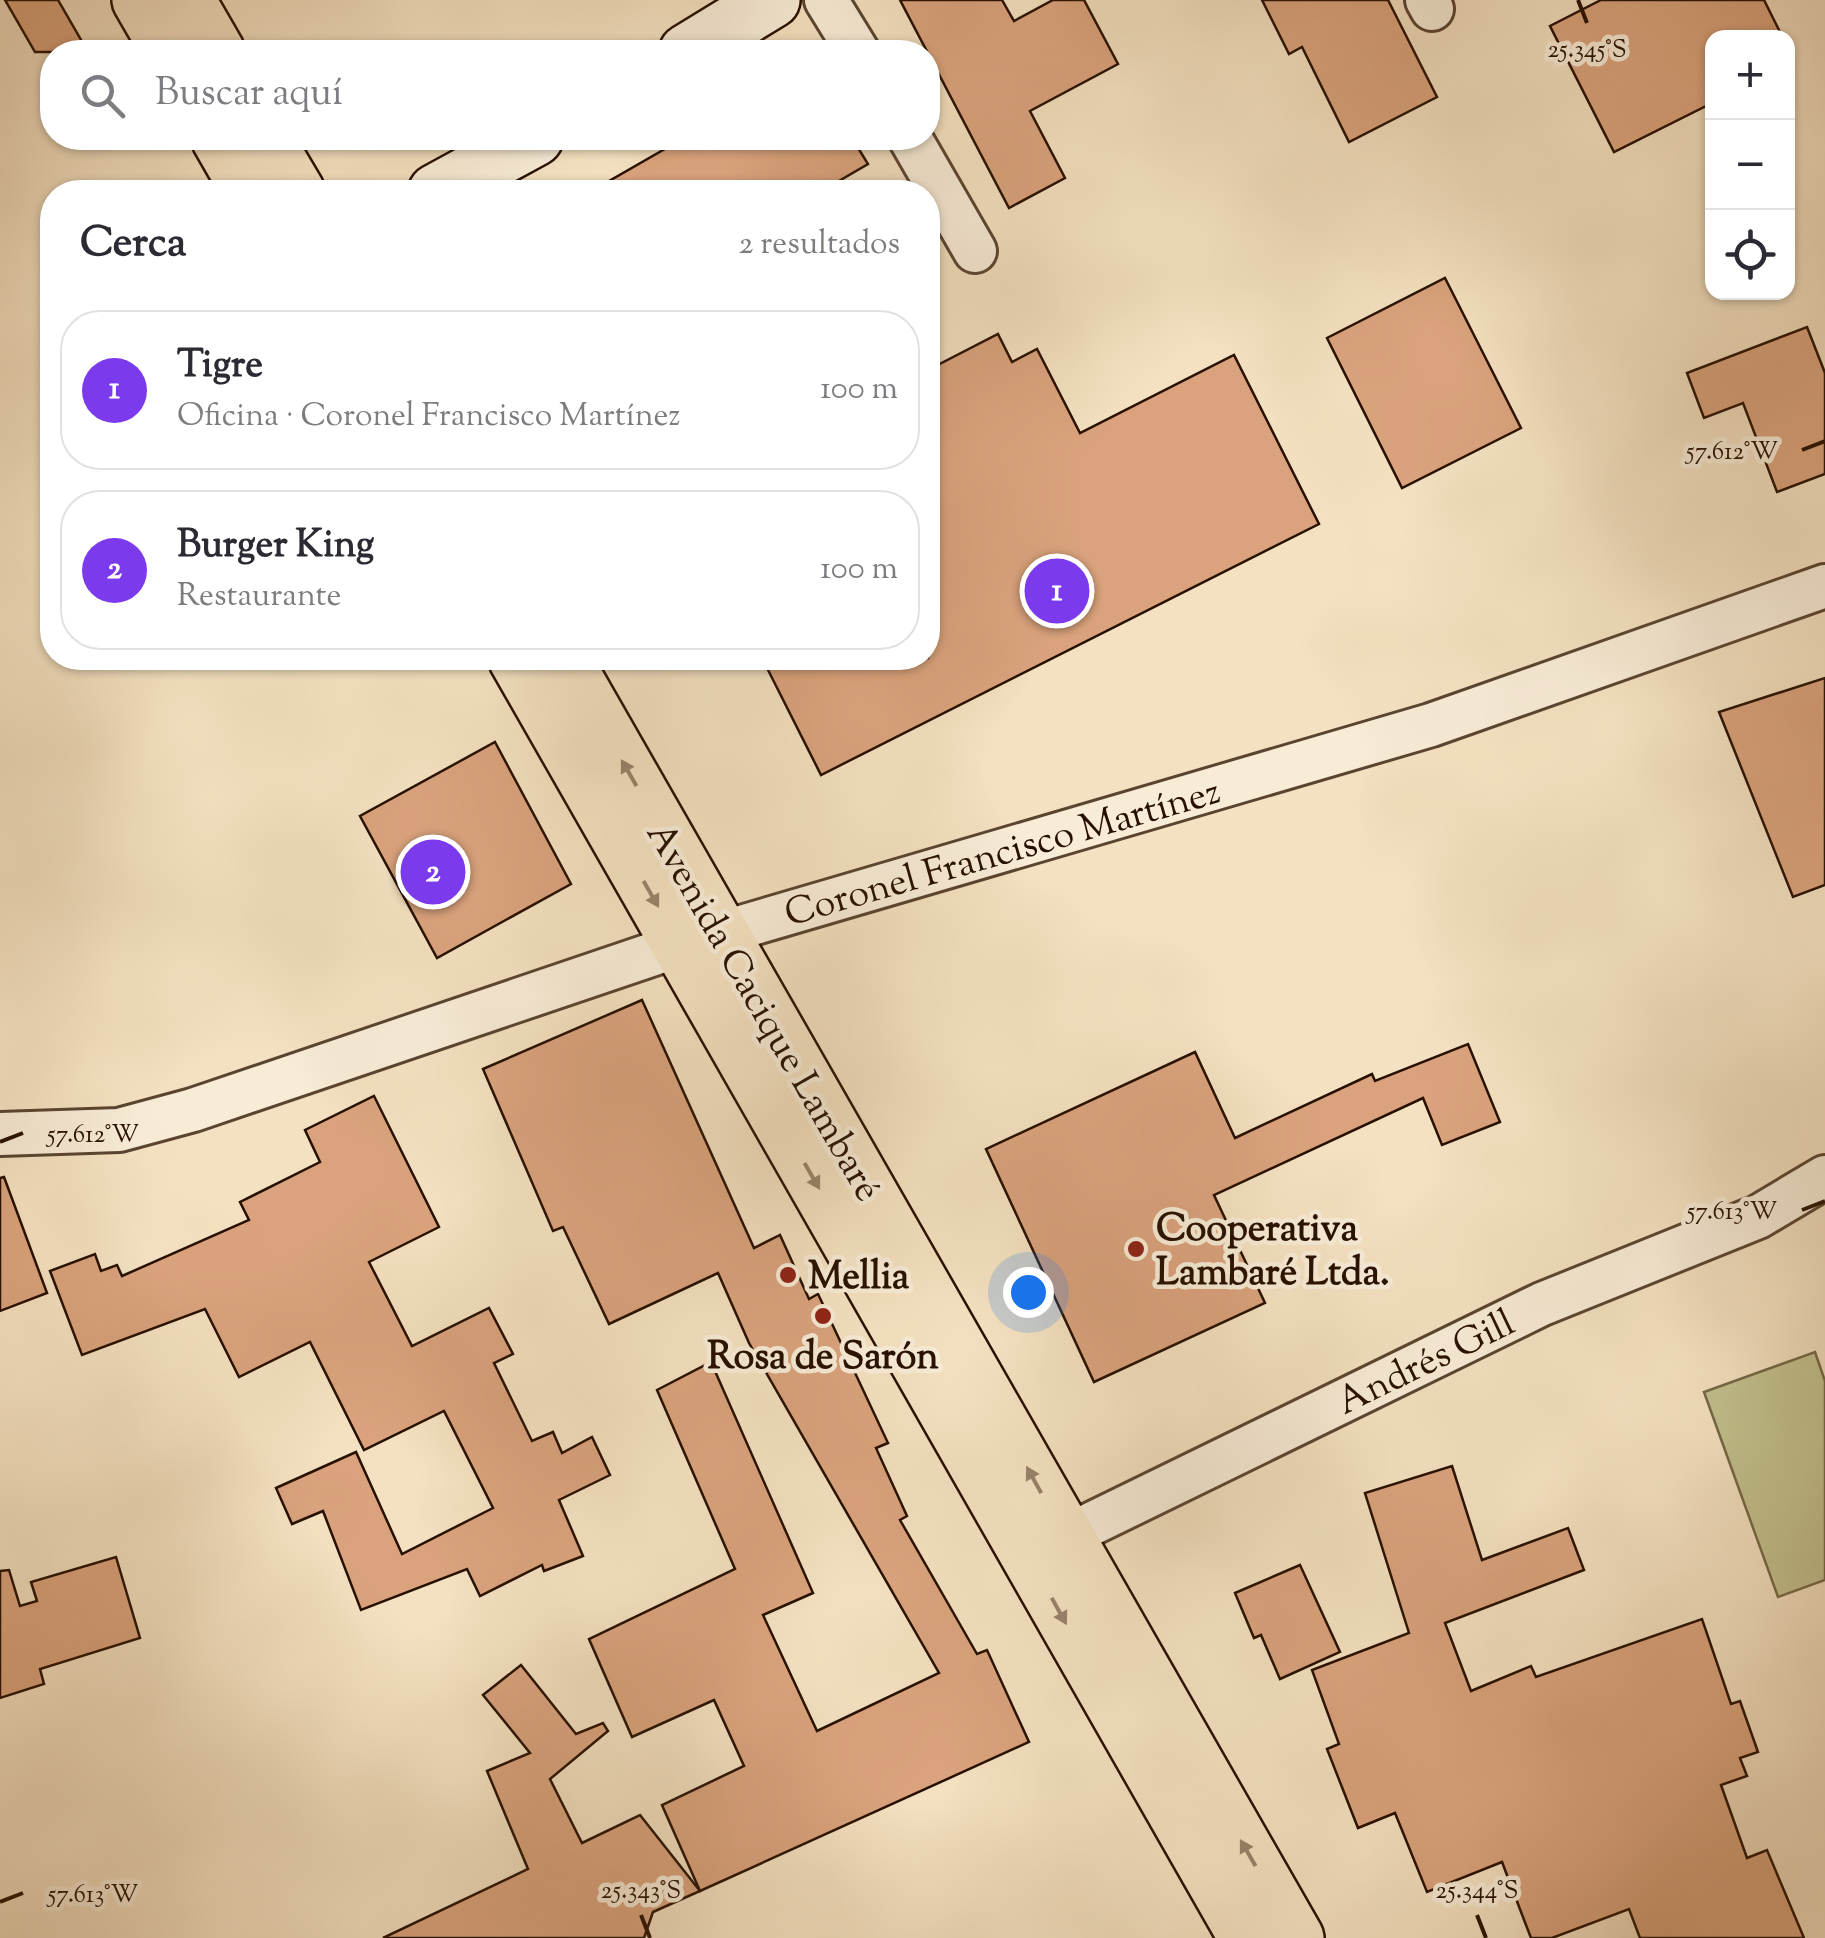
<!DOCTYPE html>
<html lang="es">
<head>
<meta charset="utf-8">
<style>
	:root { --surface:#fff; --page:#f7f7f7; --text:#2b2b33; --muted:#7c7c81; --line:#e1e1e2; --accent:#7c3aed }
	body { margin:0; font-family:"Sorts Mill Goudy",serif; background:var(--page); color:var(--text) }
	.controls { position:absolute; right:30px; top:30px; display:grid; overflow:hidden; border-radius:20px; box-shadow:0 2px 8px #0004 }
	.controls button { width:90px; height:90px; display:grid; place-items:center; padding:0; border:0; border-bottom:2px solid var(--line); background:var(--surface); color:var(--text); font:50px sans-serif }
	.you { position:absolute; left:1028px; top:1292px; width:35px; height:35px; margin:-25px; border:8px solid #fff; border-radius:50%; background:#1a73e8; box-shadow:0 0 0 15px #1a73e833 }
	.badge { display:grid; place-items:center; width:65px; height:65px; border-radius:50%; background:var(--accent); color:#fff; font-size:32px; font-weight:700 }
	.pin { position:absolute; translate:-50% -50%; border:5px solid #fff; box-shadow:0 2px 10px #0006 }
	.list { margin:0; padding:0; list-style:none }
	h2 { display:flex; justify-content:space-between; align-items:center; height:130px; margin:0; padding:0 40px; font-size:42px }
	h2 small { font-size:32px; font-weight:400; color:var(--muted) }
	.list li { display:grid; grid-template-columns:65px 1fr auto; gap:30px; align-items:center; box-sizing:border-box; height:160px; margin:0 20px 20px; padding:0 20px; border:2px solid var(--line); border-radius:40px }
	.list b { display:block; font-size:38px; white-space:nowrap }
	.list p { margin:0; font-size:32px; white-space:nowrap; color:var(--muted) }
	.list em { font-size:32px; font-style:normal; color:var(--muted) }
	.icon { flex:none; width:55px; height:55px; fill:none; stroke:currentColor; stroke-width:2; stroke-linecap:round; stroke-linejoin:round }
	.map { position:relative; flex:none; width:1825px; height:1938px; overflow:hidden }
	.search { position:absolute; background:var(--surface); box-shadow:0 2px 8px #0004; left:40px; top:40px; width:900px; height:110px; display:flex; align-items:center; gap:25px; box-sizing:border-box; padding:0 35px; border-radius:40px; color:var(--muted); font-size:38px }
	.panel { position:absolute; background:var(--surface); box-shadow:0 2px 8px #0004; left:40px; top:180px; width:900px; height:490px; border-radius:40px }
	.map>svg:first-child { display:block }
</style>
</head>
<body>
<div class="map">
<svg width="1825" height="1938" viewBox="0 0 1825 1938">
	<rect width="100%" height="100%" fill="#f4e1c1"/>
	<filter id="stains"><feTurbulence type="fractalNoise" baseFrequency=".002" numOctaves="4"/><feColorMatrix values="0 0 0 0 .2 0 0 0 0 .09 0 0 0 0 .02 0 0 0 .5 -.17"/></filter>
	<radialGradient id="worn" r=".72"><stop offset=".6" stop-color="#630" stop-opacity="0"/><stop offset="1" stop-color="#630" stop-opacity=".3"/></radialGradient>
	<!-- green -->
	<path fill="#c2c18e" stroke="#746847" stroke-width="2.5" d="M1815 1352 1825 1381V1580L1778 1597 1704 1392Z"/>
	<!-- building -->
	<g fill="#daa37d" stroke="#271000" stroke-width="2.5">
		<path d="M5 0H58L88 52H35Z"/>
		<path d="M900 0H1002L1014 21 1053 0H1084L1118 64 1030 111 1065 178 1009 208Z"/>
		<path d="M1262 0H1388L1437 97 1349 142 1302 47 1289 54Z"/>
		<path d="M1601 0H1764L1783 38H1712V103L1614 152 1550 26Z"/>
		<path d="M684 138H852L868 164 820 192H590Z"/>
		<path d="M1445 278 1521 428 1402 488 1327 338Z"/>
		<path d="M1807 327 1825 373V474L1777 492 1743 403 1704 418 1687 373Z"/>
		<path d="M998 334 1012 362 1037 349 1080 433 1234 355 1319 524 821 775 762 658H928V370Z"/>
		<path d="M1825 678V885L1793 897 1719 712Z"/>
		<path d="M495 742 571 884 437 958 360 816Z"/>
		<path d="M642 1000 754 1248 780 1235 809 1299 818 1294 888 1443 876 1448 907 1516 900 1520 977 1654 987 1650 1029 1742 700 1891 662 1805 744 1766 714 1700 632 1737 589 1639 735 1569 657 1390 711 1362 813 1593 763 1615 817 1731 939 1673 749 1343 718 1273 609 1324 563 1227 553 1231 483 1069Z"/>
		<path d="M1468 1044 1500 1122 1442 1145 1423 1098 1214 1195 1265 1303 1094 1382 986 1149 1195 1052 1235 1138 1372 1074 1375 1081Z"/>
		<path d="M374 1096 439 1227 369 1262 412 1346 489 1308 513 1354 494 1363 532 1441 553 1432 562 1453 592 1437 610 1475 559 1500 583 1556 544 1571 542 1565 480 1596 467 1569 361 1610 323 1511 292 1524 276 1488 356 1452 402 1554 493 1508 444 1411 364 1450 310 1342 239 1377 205 1309 82 1355 50 1271 95 1254 101 1271 117 1265 122 1276 249 1220 240 1202 320 1162 305 1130Z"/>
		<path d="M4 1177 47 1293 0 1311V1178Z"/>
		<path d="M1452 1466 1482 1560 1568 1528 1584 1570 1445 1623 1471 1691 1531 1666 1536 1677 1702 1619 1731 1704 1740 1701 1758 1752 1740 1758 1747 1776 1721 1785 1747 1858 1767 1850 1804 1938H1640L1629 1909 1552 1938H1531L1502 1862 1427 1892 1395 1813 1358 1828 1327 1749 1339 1744 1312 1670 1409 1633 1365 1493Z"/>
		<path d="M116 1557 140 1638 40 1669 44 1684 0 1698V1571L9 1570 20 1606 37 1601 31 1582Z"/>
		<path d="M1300 1565 1340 1652 1280 1679 1261 1635 1254 1638 1235 1593Z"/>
		<path d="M521 1665 576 1734 603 1723 608 1731 550 1779 582 1843 640 1815 700 1891 653 1912 644 1938H383L528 1869 487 1771 530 1753 483 1695Z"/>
	</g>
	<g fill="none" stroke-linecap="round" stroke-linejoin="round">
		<defs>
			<g id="street">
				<path d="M826 0 858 52"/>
				<path d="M1427 0 1432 9"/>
				<path d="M910 138 975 251"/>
				<path d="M0 1134 119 1130 193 1110 680 945 1431 725 1825 586"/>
				<path d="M1040 1549 1542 1304 1758 1217 1825 1177"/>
			</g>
			<g id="secondary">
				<path d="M687 52 772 0"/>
				<path d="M436 192 535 138"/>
			</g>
			<g id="primary">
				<path d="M140 0 170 52"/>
				<path d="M187 0 217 52"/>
				<path d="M219 138 250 192"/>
				<path d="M265 138 297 192"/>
				<path d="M516 658 1247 1938"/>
				<path d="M563 658 1296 1938"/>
			</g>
		</defs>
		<!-- street casing -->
		<use href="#street" stroke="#5a4430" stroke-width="48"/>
		<!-- secondary casing -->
		<use href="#secondary" stroke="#271000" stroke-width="60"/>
		<!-- primary casing -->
		<use href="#primary" stroke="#271000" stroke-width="60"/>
		<!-- street -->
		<use href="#street" stroke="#f8ecd7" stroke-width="42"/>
		<!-- secondary -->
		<use href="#secondary" stroke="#f8ecd7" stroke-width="55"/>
		<!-- primary -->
		<use href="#primary" stroke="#f4e1c1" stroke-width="55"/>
	</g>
	<!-- one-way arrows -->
	<defs><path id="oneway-solid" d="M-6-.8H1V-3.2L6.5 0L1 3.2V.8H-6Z" transform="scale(2.5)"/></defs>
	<g fill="#98836a">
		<use href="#oneway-solid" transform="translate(629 773) rotate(-120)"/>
		<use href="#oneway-solid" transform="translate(651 894) rotate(60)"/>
		<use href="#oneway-solid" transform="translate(812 1176) rotate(60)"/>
		<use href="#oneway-solid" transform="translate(1034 1480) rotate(-119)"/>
		<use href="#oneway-solid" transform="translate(1059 1611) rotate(61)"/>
		<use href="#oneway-solid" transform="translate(1248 1853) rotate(-120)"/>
	</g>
	<!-- ticks -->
	<path fill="none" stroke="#271000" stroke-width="4" d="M1578 0 1587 23M1802 450 1825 441M0 1142 23 1133M1802 1210 1825 1201M0 1902 23 1893M641 1915 650 1938M1477 1915 1486 1938"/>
	<!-- markers -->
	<g fill="#8f2418" stroke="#f8ecd7" stroke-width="4">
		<circle cx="1136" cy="1249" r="10"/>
		<circle cx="788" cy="1275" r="10"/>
		<circle cx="823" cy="1316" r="10"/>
	</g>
	<g text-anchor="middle" stroke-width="9" stroke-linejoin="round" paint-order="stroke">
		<!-- street labels -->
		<g font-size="38" fill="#271000" stroke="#f8ecd7">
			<text transform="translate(1002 851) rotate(-16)" y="13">Coronel Francisco Martínez</text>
			<text transform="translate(765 1011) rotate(60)" y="13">Avenida Cacique Lambaré</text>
			<text transform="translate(1425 1361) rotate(-26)" y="13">Andrés Gill</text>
		</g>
		<!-- poi labels -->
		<g font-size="38" font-weight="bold" fill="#271000" stroke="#f8ecd7" text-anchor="start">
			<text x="1156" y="1240">Cooperativa<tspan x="1156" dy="44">Lambaré Ltda.</tspan></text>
			<text x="808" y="1288">Mellia</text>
			<text x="823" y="1368" text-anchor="middle">Rosa de Sarón</text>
		</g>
	</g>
	<g font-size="25" text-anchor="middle" fill="#271000" stroke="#f8ecd7" stroke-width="9" stroke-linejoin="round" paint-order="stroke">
		<text x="1587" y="57">25.345°S</text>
		<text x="1732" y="459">57.612°W</text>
		<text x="93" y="1142">57.612°W</text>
		<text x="1732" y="1219">57.613°W</text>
		<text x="641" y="1898">25.343°S</text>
		<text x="1477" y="1898">25.344°S</text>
		<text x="93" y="1902">57.613°W</text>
	</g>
	<rect width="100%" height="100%" filter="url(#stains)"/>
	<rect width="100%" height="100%" fill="url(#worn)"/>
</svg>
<div class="controls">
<button>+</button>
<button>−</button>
<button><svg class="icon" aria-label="locate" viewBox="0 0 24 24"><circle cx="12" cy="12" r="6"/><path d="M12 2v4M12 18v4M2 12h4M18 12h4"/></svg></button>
</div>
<div class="you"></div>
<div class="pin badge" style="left:1057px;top:591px">1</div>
<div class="pin badge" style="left:433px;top:872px">2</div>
<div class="search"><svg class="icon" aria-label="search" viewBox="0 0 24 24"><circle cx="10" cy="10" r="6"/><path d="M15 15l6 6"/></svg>Buscar aquí</div>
<section class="panel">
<h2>Cerca<small>2 resultados</small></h2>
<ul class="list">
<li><span class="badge">1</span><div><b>Tigre</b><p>Oficina · Coronel Francisco Martínez</p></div><em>100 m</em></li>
<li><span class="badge">2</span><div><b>Burger King</b><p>Restaurante</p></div><em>100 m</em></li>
</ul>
</section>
</div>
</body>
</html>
